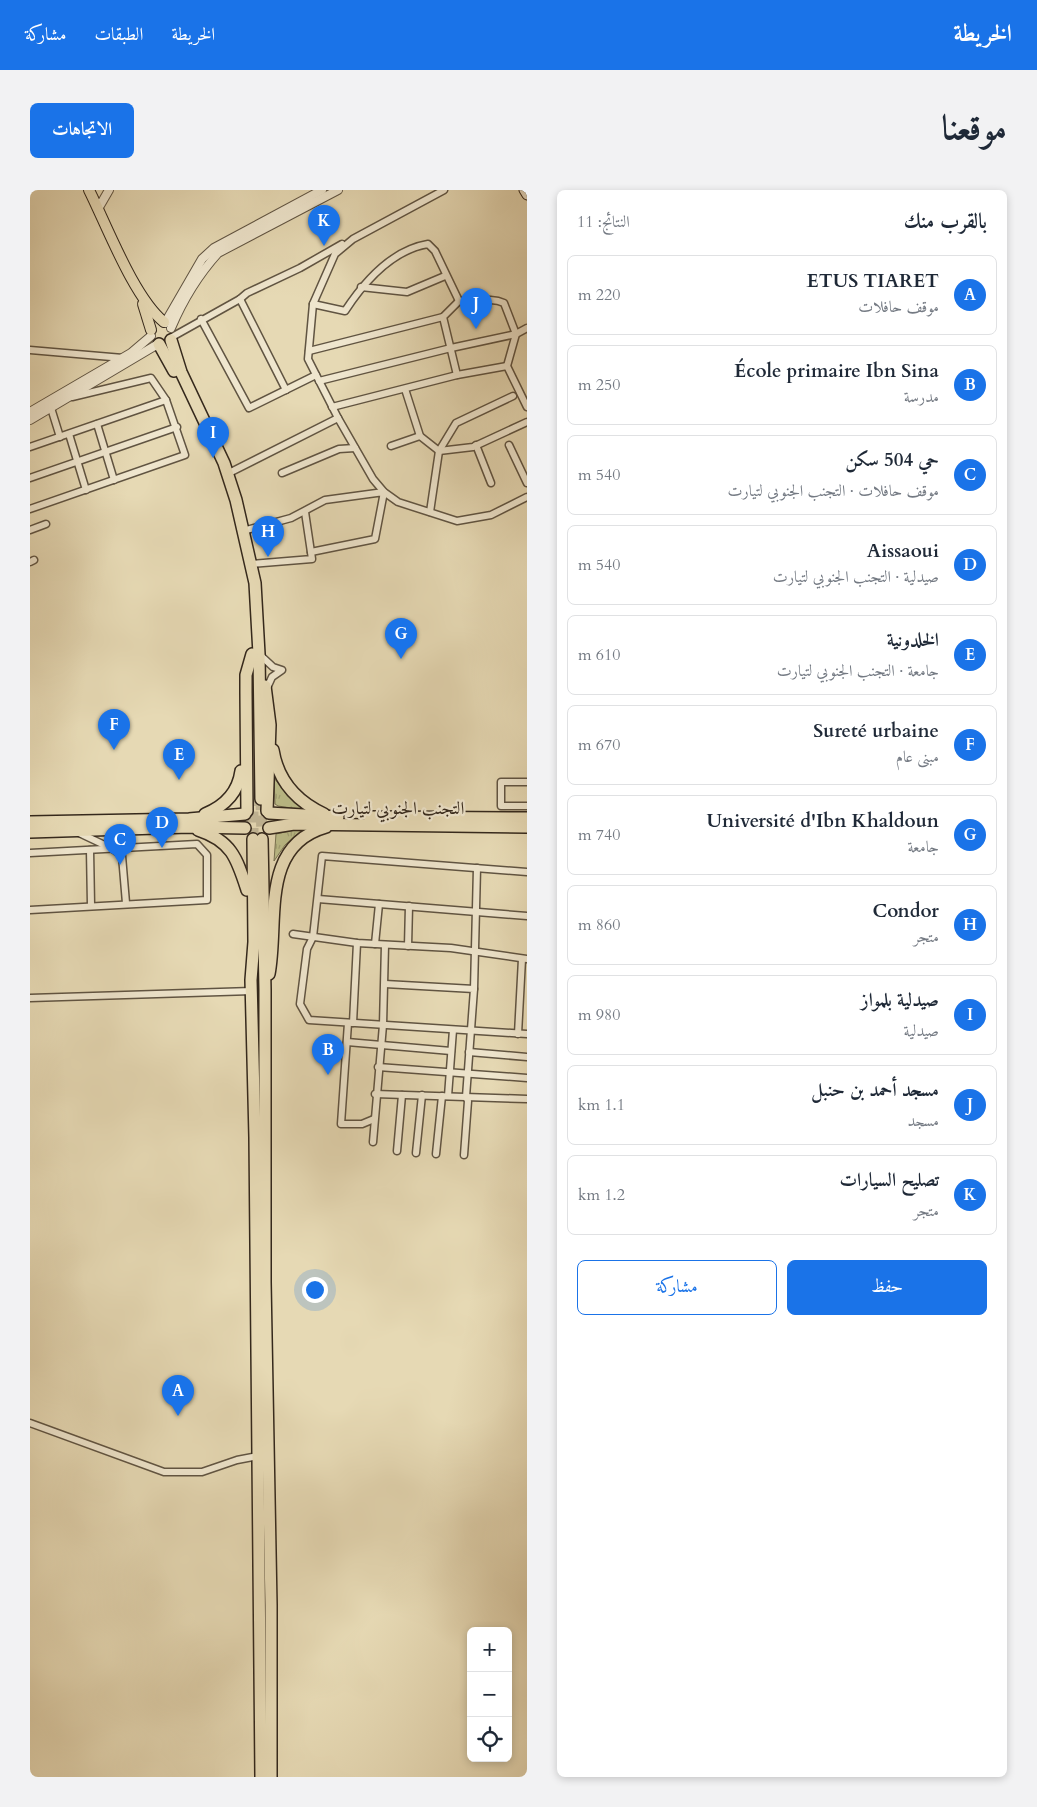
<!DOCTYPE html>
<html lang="ar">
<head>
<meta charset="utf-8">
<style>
	:root { --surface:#fff; --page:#f2f2f3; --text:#1f2937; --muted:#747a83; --line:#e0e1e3; --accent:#1a73e8 }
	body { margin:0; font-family:Cardo,Amiri,serif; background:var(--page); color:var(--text); direction:rtl }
	.controls { position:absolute; right:15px; bottom:15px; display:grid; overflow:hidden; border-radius:8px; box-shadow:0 2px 8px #0003 }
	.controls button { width:45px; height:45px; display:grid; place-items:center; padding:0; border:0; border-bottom:1px solid var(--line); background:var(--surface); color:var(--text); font:25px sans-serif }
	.you { position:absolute; left:284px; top:1099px; width:18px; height:18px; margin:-12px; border:4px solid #fff; border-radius:50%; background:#1a73e8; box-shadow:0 0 0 8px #1a73e833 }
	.badge { display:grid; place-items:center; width:32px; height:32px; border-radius:50%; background:var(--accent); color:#fff; font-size:16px; font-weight:700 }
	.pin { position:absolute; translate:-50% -41px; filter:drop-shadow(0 1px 2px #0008) }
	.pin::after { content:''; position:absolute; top:26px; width:18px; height:15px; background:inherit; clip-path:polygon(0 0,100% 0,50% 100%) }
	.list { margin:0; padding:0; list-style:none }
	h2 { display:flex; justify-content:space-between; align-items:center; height:65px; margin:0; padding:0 20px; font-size:21px }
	h2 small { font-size:16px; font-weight:400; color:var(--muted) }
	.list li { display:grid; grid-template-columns:32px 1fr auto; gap:15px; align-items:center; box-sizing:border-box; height:80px; margin:0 10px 10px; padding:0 10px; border:1px solid var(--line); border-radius:8px }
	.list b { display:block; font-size:19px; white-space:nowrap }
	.list p { margin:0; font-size:16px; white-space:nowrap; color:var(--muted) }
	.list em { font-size:16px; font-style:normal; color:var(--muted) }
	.actions { display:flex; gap:10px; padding:15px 20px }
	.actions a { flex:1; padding:11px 0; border:1px solid var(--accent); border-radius:8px; text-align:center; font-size:18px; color:var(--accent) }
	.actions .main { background:var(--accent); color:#fff }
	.icon { flex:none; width:28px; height:28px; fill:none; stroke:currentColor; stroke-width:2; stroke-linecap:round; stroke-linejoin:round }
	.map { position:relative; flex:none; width:497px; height:1587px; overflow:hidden; direction:ltr; border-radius:8px }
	header { display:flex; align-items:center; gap:30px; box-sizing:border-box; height:70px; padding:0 25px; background:var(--accent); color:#fff }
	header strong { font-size:24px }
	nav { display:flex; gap:28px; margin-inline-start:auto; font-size:18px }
	.intro { display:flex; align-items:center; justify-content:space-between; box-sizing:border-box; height:120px; padding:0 30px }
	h1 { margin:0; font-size:35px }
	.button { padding:12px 22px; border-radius:8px; background:var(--accent); color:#fff; font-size:18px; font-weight:700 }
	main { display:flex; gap:30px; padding:0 30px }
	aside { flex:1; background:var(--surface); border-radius:8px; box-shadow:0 2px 8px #0003 }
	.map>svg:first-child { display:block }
</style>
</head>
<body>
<header>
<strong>الخريطة</strong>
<nav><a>الخريطة</a><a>الطبقات</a><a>مشاركة</a></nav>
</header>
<div class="intro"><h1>موقعنا</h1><a class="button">الاتجاهات</a></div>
<main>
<aside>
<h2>بالقرب منك<small>النتائج: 11</small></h2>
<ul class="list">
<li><span class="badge">A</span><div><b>ETUS TIARET</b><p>موقف حافلات</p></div><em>220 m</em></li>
<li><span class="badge">B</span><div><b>École primaire Ibn Sina</b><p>مدرسة</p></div><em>250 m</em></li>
<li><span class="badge">C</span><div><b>حي 504 سكن</b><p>موقف حافلات · التجنب الجنوبي لتيارت</p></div><em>540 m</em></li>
<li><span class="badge">D</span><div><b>Aissaoui</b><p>صيدلية · التجنب الجنوبي لتيارت</p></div><em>540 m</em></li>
<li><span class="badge">E</span><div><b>الخلدونية</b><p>جامعة · التجنب الجنوبي لتيارت</p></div><em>610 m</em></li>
<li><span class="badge">F</span><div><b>Sureté urbaine</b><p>مبنى عام</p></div><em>670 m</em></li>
<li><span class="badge">G</span><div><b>Université d'Ibn Khaldoun</b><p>جامعة</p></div><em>740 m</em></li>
<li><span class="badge">H</span><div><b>Condor</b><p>متجر</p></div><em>860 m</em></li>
<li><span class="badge">I</span><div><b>صيدلية بلمواز</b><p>صيدلية</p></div><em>980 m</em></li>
<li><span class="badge">J</span><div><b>مسجد أحمد بن حنبل</b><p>مسجد</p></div><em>1.1 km</em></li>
<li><span class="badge">K</span><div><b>تصليح السيارات</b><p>متجر</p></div><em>1.2 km</em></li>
</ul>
<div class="actions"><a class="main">حفظ</a><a>مشاركة</a></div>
</aside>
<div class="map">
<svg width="497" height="1587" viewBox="0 0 497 1587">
	<defs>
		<pattern id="grass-tufts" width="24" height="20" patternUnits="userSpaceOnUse" patternTransform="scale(1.25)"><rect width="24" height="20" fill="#bcbd89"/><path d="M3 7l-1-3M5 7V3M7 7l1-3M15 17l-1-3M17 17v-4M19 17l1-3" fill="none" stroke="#a2a276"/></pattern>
	</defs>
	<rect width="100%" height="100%" fill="#e6d9b4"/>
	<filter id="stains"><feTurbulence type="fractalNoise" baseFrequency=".004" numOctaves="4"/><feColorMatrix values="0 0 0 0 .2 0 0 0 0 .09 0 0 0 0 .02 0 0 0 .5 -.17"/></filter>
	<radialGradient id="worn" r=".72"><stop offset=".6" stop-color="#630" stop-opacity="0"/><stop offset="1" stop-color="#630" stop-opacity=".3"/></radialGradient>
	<!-- grass -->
	<g fill="url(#grass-tufts)" stroke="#787252">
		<path d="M244 588 258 606 275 620 248 616 245 614Z"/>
		<path d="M274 638 255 655 244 671 246 644Z"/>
	</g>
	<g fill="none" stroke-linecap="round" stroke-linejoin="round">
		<!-- trunk-tunnel -->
		<g stroke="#c2b696" stroke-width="11" stroke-dasharray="11 5.5" stroke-linecap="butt">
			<path d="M231 609 232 649"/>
			<path d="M223 649V609"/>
		</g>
		<defs>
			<g id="minor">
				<path d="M414 0 323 49 305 64 283 114 278 169 308 228 343 289 354 302 368 312 427 331 461 325 497 307"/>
				<path d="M331 97 377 102 415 86"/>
				<path d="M210 109 256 200"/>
				<path d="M283 114 315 121C334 92 362 60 398 54L405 61 429 111"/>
				<path d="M171 129 219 218 286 185"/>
				<path d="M142 147 210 109 217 103 270 78 312 54"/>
				<path d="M0 160 93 168"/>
				<path d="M279 161 413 127"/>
				<path d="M427 185 413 127 429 111C445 112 461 107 474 113L486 144 477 176 497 217"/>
				<path d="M289 191 421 158 486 144 497 138"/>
				<path d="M375 199 390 246 409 261 443 257 497 232"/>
				<path d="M302 217 427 185 477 176"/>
				<path d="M21 218 30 247"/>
				<path d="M67 234 84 290"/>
				<path d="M39 244 56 300"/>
				<path d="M446 255 461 293"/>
				<path d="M479 255 497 293"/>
				<path d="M361 256 390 246"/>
				<path d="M0 257 136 210"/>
				<path d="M252 283 309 259 325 258"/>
				<path d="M197 284 308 228"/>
				<path d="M0 288 147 237"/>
				<path d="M0 319 155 265 136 210 121 188 42 207"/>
				<path d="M400 322 409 261 426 233 483 206"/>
				<path d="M0 340 16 334"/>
				<path d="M213 341 261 328 295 310 354 302 345 349 281 362"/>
				<path d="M0 372 4 370"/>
				<path d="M222 374 282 369 275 322"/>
				<path d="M229 464 243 477 252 480 242 487 237 498"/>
				<path d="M497 592H471V616H497"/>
				<path d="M47 642 83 659 92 666 96 713"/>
				<path d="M83 659 97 639"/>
				<path d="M60 660 61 715"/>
				<path d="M0 663 167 654 177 665V710L0 720"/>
				<path d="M497 682 292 666 283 747 277 759 270 814 279 830 497 844"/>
				<path d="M288 709 497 726"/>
				<path d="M263 744 327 753 421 758 497 769"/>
				<path d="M345 754 349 714"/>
				<path d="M378 756 379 716"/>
				<path d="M355 794 444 799 436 907 438 911 434 965"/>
				<path d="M444 799 447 678"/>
				<path d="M0 808 222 801"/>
				<path d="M318 833 311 934H332L344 929"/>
				<path d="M323 833 327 753"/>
				<path d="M488 844 492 769"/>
				<path d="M317 852 421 861"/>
				<path d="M439 862 497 867"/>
				<path d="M348 877 497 888"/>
				<path d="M345 904 497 909"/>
				<path d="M418 906 423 840"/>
				<path d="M343 952 353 835 355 755"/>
				<path d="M367 961 372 905"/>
				<path d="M386 963 392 905"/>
				<path d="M406 964 412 906"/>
				<path d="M0 1233 134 1282H172L207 1270 228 1266"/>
			</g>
			<g id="tertiary">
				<path d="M68 19 79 0"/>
				<path d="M135 133 172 69 184 58 292 0"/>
				<path d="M141 138C152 112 169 84 188 63L308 0"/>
				<path d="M0 222 101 163 121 146"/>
				<path d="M0 230 128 154"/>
			</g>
			<path id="secondary" d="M494 0 497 5"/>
			<g id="primary">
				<path d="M59 0C77 36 104 108 134 132"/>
				<path d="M113 114 121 140"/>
			</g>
			<g id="trunk">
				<path d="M141 150 151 182 194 273 206 310 225 393 229 464 231 609"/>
				<path d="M129 154 144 181"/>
				<path d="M235 496 240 535 237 621"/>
				<path d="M243 560C248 591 266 611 294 624"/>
				<path d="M217 621 216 503V485L222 464"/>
				<path d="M239 623 308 627"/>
				<path d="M175 624C195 616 208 603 211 581"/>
				<path d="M339 627 497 628"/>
				<path d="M0 632 159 629 215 624"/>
				<path d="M239 638 264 634 497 637"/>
				<path d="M168 640C202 651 207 669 217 700"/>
				<path d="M0 642 159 637 215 638"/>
				<path d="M223 649 224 752 221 790 225 947 231 1587"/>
				<path d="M232 649 235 800V1092L241 1415V1587"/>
				<path d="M239 784C249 732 229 656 296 637"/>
			</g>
		</defs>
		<!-- minor casing -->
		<use href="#minor" stroke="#605442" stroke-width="9"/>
		<!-- tertiary casing -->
		<use href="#tertiary" stroke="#605442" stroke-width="10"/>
		<!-- secondary casing -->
		<use href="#secondary" stroke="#34281c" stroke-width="11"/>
		<!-- primary casing -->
		<use href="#primary" stroke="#34281c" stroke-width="12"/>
		<!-- trunk casing -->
		<use href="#trunk" stroke="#34281c" stroke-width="14"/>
		<!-- minor -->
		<use href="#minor" stroke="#efe6ce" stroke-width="6"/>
		<!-- tertiary -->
		<use href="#tertiary" stroke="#efe6ce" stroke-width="8"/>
		<!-- secondary -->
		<use href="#secondary" stroke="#efe6ce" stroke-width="9"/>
		<!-- primary -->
		<use href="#primary" stroke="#e6d9b4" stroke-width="10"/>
		<!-- trunk -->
		<use href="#trunk" stroke="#e6d9b4" stroke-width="11"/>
	</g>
	<g text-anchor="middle" stroke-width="4.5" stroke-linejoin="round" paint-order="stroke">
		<!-- street labels -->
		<g font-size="18" fill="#34281c" stroke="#efe6ce">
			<text x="368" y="624">التجنب الجنوبي لتيارت</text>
		</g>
	</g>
	<rect width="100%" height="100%" filter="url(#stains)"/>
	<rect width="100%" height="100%" fill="url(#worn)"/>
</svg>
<div class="controls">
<button>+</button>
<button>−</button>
<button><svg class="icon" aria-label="locate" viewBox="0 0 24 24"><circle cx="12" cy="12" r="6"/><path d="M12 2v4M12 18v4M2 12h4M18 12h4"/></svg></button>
</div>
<div class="you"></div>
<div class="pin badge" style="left:148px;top:1226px">A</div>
<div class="pin badge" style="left:298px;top:885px">B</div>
<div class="pin badge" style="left:90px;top:675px">C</div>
<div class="pin badge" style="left:132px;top:658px">D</div>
<div class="pin badge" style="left:149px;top:590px">E</div>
<div class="pin badge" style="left:84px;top:560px">F</div>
<div class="pin badge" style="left:371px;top:469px">G</div>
<div class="pin badge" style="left:238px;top:367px">H</div>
<div class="pin badge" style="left:183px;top:268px">I</div>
<div class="pin badge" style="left:446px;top:139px">J</div>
<div class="pin badge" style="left:294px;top:56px">K</div>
</div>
</main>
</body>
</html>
